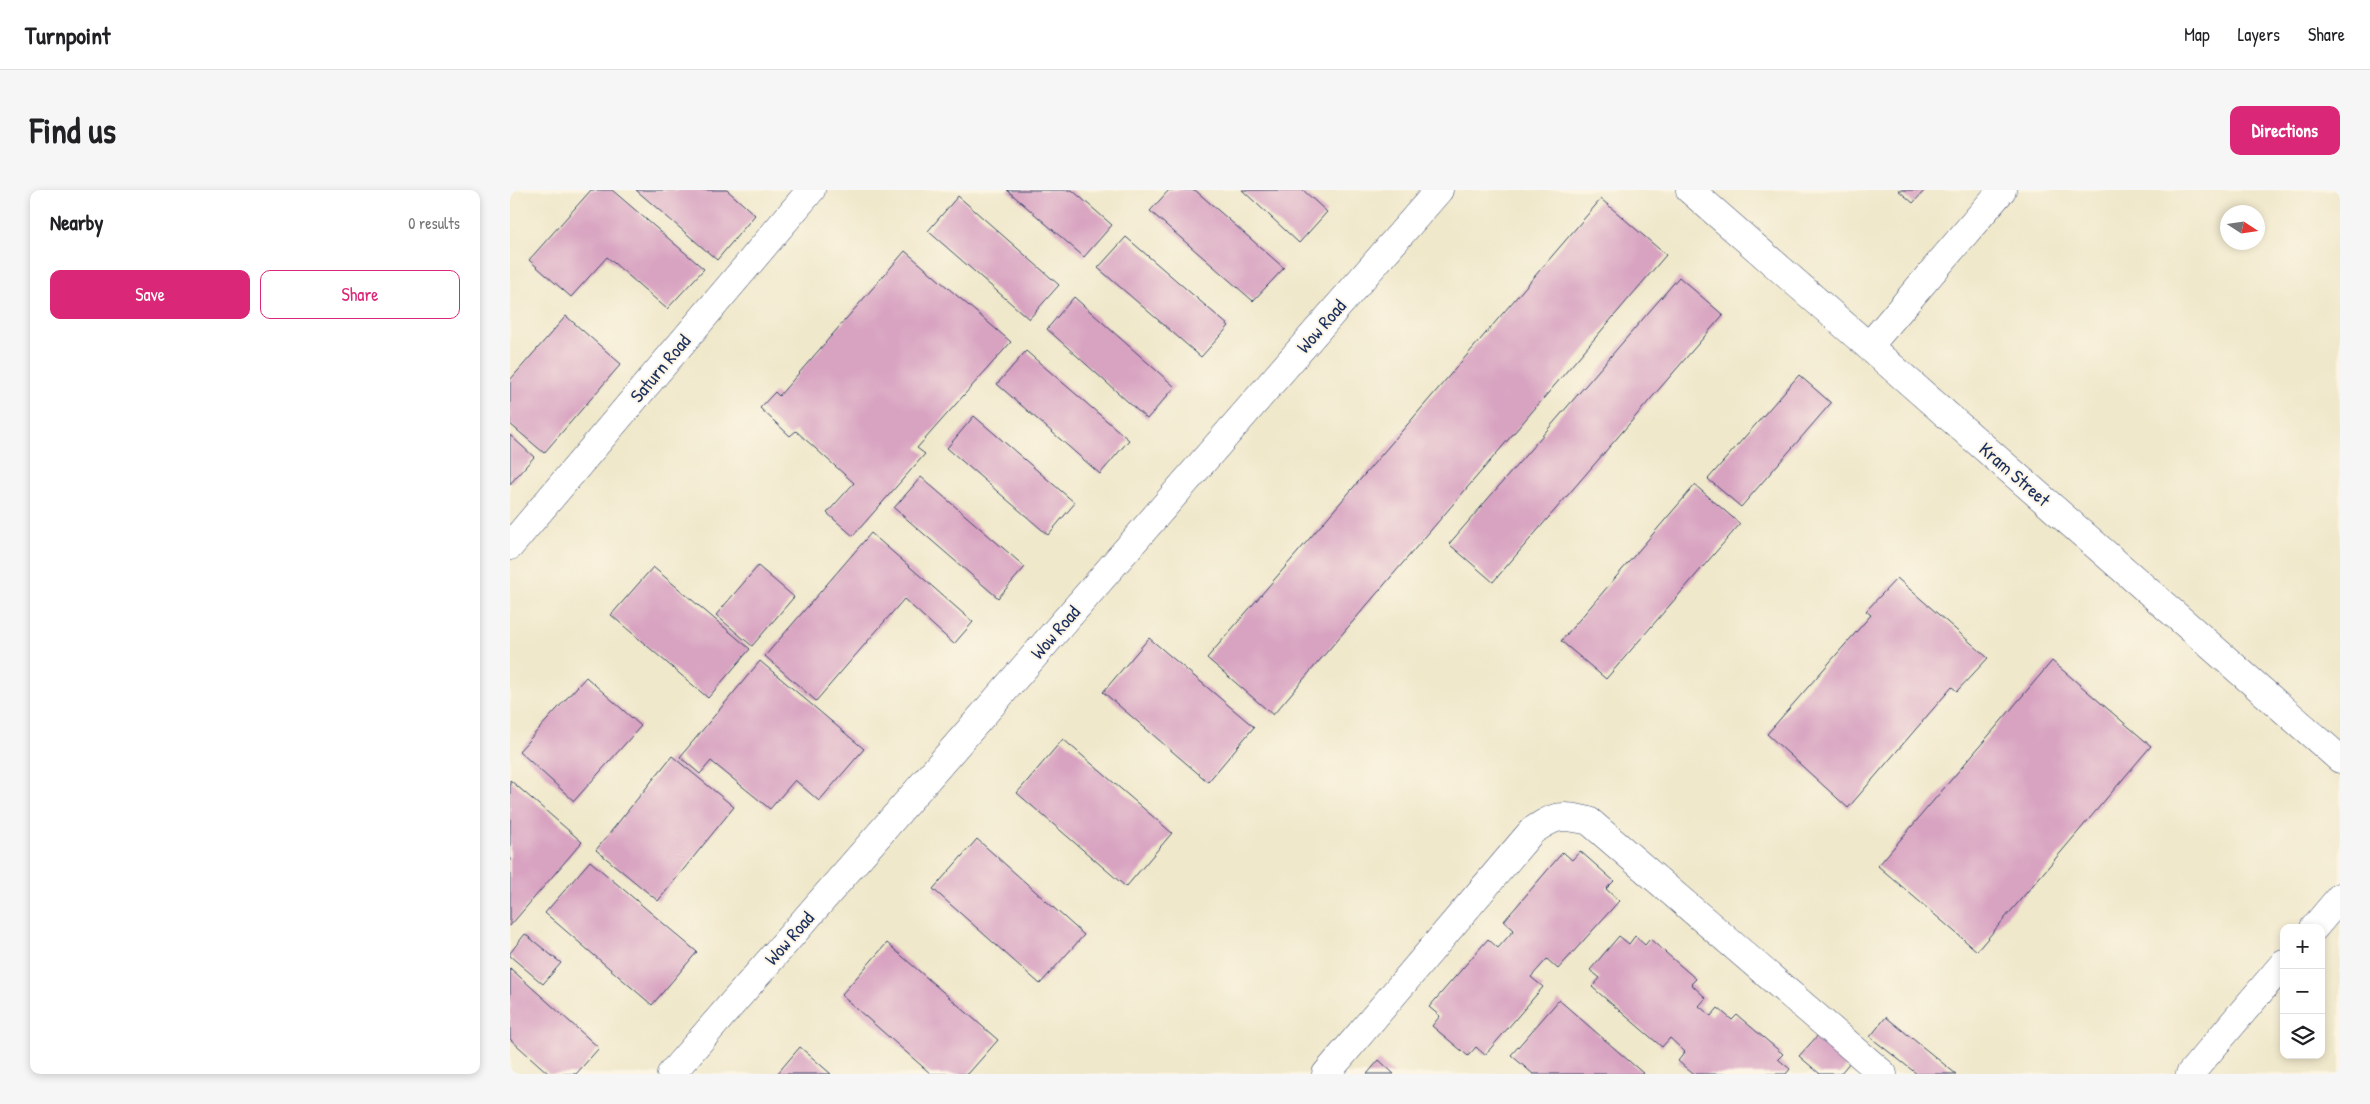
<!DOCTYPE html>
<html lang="en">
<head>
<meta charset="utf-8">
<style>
	:root { --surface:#fff; --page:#f6f6f6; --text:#202124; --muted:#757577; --line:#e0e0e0; --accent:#db2777 }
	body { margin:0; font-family:"Patrick Hand",sans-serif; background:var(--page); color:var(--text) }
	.controls { position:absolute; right:15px; bottom:15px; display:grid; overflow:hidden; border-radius:10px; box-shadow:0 2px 8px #0003 }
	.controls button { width:45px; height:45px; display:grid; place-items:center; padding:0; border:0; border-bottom:1px solid var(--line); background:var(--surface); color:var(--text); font:25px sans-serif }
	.compass { position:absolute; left:1710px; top:15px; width:45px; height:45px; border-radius:50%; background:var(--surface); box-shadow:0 2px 8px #0003; rotate:102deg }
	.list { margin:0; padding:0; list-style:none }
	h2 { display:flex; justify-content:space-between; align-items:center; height:65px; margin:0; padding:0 20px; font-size:21px }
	h2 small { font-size:16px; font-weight:400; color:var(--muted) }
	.actions { display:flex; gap:10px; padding:15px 20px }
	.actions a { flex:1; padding:11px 0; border:1px solid var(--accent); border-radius:10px; text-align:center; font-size:18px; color:var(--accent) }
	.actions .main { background:var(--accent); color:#fff }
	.icon { flex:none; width:28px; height:28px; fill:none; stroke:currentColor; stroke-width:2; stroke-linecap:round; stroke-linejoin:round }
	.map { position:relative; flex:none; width:1830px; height:884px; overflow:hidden; border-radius:10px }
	header { display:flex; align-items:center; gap:30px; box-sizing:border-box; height:70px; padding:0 25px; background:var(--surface); border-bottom:1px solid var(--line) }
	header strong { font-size:24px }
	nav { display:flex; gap:28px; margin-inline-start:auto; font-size:18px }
	.intro { display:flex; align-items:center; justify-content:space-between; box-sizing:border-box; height:120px; padding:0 30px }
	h1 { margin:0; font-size:35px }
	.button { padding:12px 22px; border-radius:10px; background:var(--accent); color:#fff; font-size:18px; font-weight:700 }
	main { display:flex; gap:30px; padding:0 30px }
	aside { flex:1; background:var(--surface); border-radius:10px; box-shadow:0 2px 8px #0003 }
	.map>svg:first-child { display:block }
</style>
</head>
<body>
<header>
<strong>Turnpoint</strong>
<nav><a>Map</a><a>Layers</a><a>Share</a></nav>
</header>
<div class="intro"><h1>Find us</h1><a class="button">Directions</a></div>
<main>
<aside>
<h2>Nearby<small>0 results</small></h2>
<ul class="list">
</ul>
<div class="actions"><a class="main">Save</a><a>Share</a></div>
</aside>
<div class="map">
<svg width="1830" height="884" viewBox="0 0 1830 884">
	<rect width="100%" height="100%" fill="#fcf5e5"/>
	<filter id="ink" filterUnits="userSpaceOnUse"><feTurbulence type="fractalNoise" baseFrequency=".02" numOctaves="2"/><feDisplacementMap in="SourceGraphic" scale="10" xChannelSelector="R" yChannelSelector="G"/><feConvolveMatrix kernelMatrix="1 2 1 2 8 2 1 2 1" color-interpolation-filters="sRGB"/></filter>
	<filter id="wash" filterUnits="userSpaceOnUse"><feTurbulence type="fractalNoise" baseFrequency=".0096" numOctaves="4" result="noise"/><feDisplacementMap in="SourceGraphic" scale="20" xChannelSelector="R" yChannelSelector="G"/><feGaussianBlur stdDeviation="1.12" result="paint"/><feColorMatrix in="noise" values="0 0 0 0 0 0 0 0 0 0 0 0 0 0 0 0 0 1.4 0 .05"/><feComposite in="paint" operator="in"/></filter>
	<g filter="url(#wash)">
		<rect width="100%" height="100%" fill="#f0e8cb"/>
		<g id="blocks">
			<!-- building -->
			<g fill="#d8a3c1">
				<path d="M81 0H102L194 79 157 119 97 67 61 107 19 70Z"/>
				<path d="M126 0H217L245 25 207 70Z"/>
				<path d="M497 0H562L602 35 574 67Z"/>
				<path d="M659 0H685L774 78 743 111 640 21Z"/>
				<path d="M732 0H793L817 22 789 53Z"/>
				<path d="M1388 0H1415L1403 13Z"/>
				<path d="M448 6 549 95 519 129 418 41Z"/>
				<path d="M1091 9 1156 65 763 525 697 468Z"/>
				<path d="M616 47 719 136 691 167 588 78Z"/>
				<path d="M395 61 501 152 407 258 415 264 343 346 317 323 344 293 286 241 280 246 250 218 265 202 269 206Z"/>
				<path d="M1169 87 1213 125 983 392 939 354Z"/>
				<path d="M564 107 665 197 637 229 537 139Z"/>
				<path d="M56 126 111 174 34 263 0 234V190Z"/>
				<path d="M516 161 619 250 590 284 487 194Z"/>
				<path d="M1289 185 1321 213 1231 317 1198 289Z"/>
				<path d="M464 226 565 313 538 345 437 258Z"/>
				<path d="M0 245 24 267 0 294Z"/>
				<path d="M411 287 515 377 488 408 384 318Z"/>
				<path d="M1185 295 1230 334 1096 489 1051 451Z"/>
				<path d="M361 343 463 432 444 454 394 409 306 511 255 466Z"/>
				<path d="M248 376 284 407 242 456 206 425Z"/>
				<path d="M143 377 240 459 198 508 101 425Z"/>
				<path d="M1387 388 1478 468 1447 501 1442 497 1338 618 1257 544 1361 425 1356 421Z"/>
				<path d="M639 448 744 537 698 592 593 502Z"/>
				<path d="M250 471 354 559 309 611 285 590 260 619 201 571 190 584 170 567Z"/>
				<path d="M1542 471 1641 556 1467 761 1368 676Z"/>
				<path d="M76 487 131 536 64 611 9 561Z"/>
				<path d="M553 549 662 643 616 697 507 603Z"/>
				<path d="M162 566 224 617 148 711 86 660Z"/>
				<path d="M0 590 72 652 0 736Z"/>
				<path d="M467 649 574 745 530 794 423 699Z"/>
				<path d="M1070 661 1104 691 1096 699 1109 711 1048 779 1037 769 1021 787 1033 797 975 865 966 857 958 866 922 836 930 826 919 817 978 749 988 758 1004 740 994 731 1053 662 1062 670Z"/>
				<path d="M80 671 187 762 142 815 35 723Z"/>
				<path d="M15 744 51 773 33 794 0 766V763Z"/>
				<path d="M1109 746 1119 754 1125 746 1135 755 1140 749 1186 789 1181 794 1196 808 1189 816 1201 826 1208 818 1222 830 1227 825 1273 864 1268 869 1280 879 1276 884H1183L1168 871 1175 862 1160 848 1152 857 1082 797 1090 788 1080 780Z"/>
				<path d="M377 753 488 850 458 884H421L331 805Z"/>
				<path d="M0 778 89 858 66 884H39L0 849Z"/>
				<path d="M1049 810 1134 884H1023L1001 865Z"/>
				<path d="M1376 827 1446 884H1407L1360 847Z"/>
				<path d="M1310 843 1341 871 1330 884H1310L1289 866Z"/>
				<path d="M290 857 321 884H267Z"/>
				<path d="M869 870 884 884H857Z"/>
			</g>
		</g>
	</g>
	<g filter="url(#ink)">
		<use href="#blocks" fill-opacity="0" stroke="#3b4b6e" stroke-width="1"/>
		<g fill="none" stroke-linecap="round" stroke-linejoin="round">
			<defs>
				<g id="minor">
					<path d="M1180 0 1830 569"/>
					<path d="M1359 156 1492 0"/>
					<path d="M0 356 301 0"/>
					<path d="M1804 738 1830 707"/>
					<path d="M161 884 929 0"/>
					<path d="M816 884 1022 641C1046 625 1051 624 1079 631L1373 884"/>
					<path d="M1680 884 1774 773"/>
				</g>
			</defs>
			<!-- minor casing -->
			<use href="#minor" stroke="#3b4b6e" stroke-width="29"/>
			<!-- minor -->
			<use href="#minor" stroke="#fff" stroke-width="28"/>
		</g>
	</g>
	<g text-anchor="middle" stroke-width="4" stroke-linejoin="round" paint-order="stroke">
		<!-- street labels -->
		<g font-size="19" fill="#1b2f5e" stroke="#fcf5e5">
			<text transform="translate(811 136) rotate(-49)" y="7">Wow Road</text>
			<text transform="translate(150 178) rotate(-50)" y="7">Saturn Road</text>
			<text transform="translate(1505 284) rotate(41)" y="7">Kram Street</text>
			<text transform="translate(545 442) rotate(-49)" y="7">Wow Road</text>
			<text transform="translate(279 748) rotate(-49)" y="7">Wow Road</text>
		</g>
	</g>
</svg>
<div class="controls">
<button>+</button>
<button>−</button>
<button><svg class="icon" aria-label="layers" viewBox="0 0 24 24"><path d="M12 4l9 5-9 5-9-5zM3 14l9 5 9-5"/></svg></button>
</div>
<svg class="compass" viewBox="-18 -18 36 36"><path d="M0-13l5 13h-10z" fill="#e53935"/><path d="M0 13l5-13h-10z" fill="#757577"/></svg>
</div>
</main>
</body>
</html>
